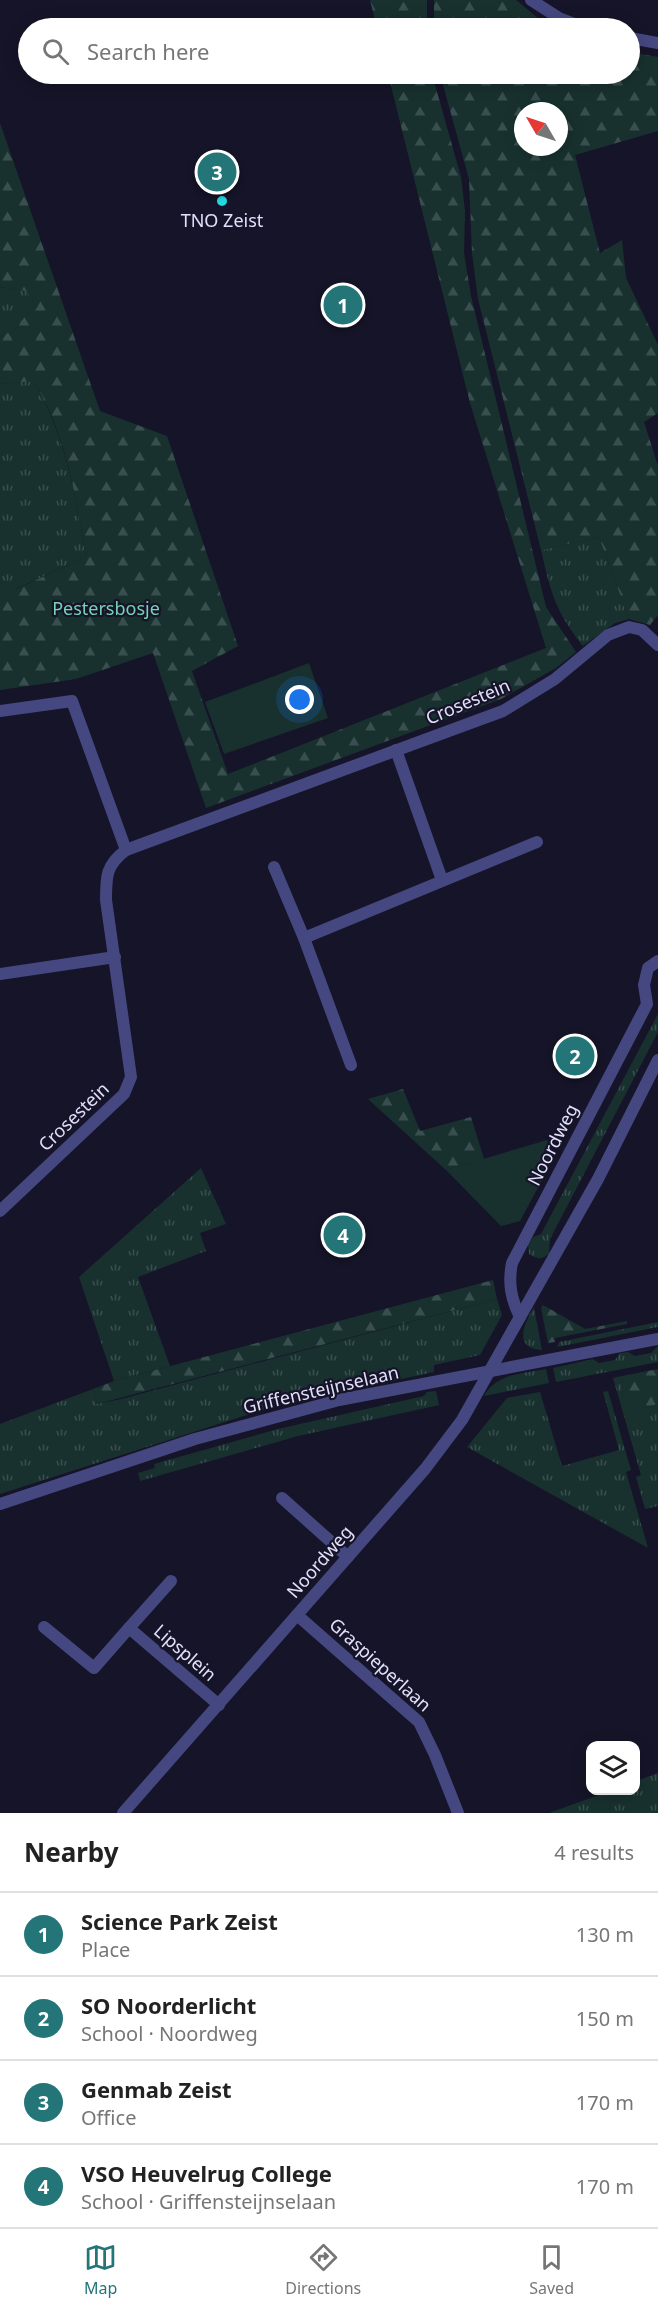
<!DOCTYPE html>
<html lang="en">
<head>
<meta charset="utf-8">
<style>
	:root { --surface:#fff; --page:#f6f6f6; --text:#222; --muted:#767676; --line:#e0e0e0; --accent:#237578 }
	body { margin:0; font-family:"Noto Sans",sans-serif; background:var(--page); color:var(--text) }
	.controls { position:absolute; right:18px; bottom:18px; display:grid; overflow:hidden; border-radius:12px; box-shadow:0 3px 15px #0003 }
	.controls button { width:54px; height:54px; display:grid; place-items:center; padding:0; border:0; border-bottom:2px solid var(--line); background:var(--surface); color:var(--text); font:30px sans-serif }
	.compass { position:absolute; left:514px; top:102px; width:54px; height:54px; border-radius:50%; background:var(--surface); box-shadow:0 3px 15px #0003; rotate:309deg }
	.you { position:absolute; left:300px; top:700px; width:21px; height:21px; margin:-15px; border:4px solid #fff; border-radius:50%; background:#1a73e8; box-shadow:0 0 0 9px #1a73e833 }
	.badge { display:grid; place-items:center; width:39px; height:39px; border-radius:50%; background:var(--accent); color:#fff; font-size:20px; font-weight:700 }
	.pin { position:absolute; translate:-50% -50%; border:3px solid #fff; box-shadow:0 2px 6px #0006 }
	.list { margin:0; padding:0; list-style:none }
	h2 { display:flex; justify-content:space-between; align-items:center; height:78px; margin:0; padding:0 24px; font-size:26px }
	h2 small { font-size:20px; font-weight:400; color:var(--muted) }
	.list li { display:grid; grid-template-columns:39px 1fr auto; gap:18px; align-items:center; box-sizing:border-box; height:84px; padding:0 24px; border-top:2px solid var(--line) }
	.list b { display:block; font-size:22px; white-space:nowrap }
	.list p { margin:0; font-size:20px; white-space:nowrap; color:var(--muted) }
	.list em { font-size:20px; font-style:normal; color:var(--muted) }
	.icon { flex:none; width:33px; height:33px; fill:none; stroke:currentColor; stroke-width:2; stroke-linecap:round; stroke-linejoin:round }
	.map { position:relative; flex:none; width:658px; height:1813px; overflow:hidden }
	.search { position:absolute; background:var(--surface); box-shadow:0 3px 15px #0003; left:18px; right:18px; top:18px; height:66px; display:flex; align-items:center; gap:15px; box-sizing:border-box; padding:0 21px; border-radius:33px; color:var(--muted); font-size:22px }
	.sheet { height:414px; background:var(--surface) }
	nav { display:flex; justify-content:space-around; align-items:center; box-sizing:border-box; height:84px; border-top:2px solid var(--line); background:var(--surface); font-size:16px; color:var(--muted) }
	nav a { display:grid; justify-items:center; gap:3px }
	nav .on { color:var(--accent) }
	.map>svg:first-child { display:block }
</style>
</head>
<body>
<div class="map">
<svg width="658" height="1813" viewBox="0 0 658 1813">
	<defs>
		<pattern id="grass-tufts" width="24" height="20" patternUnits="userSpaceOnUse" patternTransform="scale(1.5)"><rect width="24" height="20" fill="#18312f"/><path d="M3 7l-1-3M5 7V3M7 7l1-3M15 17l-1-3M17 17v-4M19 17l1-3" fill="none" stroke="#394e4e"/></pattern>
		<pattern id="forest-firs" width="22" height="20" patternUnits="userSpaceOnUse" patternTransform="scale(1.5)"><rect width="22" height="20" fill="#18312f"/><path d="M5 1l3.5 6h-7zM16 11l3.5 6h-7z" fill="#394e4e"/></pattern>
	</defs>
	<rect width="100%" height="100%" fill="#161428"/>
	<!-- grass -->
	<g fill="url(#grass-tufts)">
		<path d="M0 287 26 291 35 304 15 329 0 337Z"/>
		<path d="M34 381C65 435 76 496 86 557L15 589H0V384Z"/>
		<path d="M599 537 629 619 615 623 583 646C555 611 551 593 541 550Z"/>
		<path d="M658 1014V1032L550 1239 549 1254C541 1260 537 1259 529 1254L528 1245 533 1237 541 1234Z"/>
		<path d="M201 1168 226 1224 200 1233 206 1251 138 1277 170 1366 114 1381 79 1277Z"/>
		<path d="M497 1299 502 1315 480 1355 434 1365V1372L272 1407 0 1494V1424L93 1389 97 1404 121 1399Z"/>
		<path d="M534 1307 542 1350H541C512 1348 525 1322 534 1307Z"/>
		<path d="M658 1322V1327L557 1347 559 1342Z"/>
		<path d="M658 1346V1362L556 1382 553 1368 593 1359 599 1363 615 1360 620 1353 628 1352 635 1356 651 1353Z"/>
		<path d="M546 1369 549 1383 484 1396C497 1373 522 1374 546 1369Z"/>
		<path d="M622 1376 623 1400 637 1409 658 1404V1506L645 1509 636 1477 641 1475 613 1378Z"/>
		<path d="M436 1391 439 1405 298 1436 140 1481 138 1473 155 1468 154 1464 278 1429 424 1396 427 1392Z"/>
		<path d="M608 1391 631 1470 626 1472 648 1548 467 1447 507 1398 540 1392 562 1466 619 1450 603 1392Z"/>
		<path d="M658 1773V1813H549L610 1791 636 1790V1781Z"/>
	</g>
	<!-- forest -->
	<g fill="url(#forest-firs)" fill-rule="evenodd">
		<path d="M370 0H427V28H377Z"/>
		<path d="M434 0H516L550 28H434Z"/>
		<path d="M630 52 658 57V131L575 155 600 253 622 240 626 278 658 345V413L644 422 658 466V615L650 625 629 619 599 537 541 550 478 299 472 253 469 179 440 74H630ZM523 111H559V147H523Z"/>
		<path d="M388 74H432L461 177 465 211 464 253 471 296 546 607 576 652 556 668 501 699 206 808 153 653 76 679 0 690V589H16L86 557C76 497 66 434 34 381L0 384V337L15 329 35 304 26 291 0 287V123L100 411 167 436 238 646 192 671 228 774 546 648 470 403Z"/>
		<path d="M403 1089 420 1131 471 1117 484 1159 446 1170 368 1099Z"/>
		<path d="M493 1280 497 1299 97 1404 93 1389 114 1381Z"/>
		<path d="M543 1305 585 1329 627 1321V1324L555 1338V1342L548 1343 541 1308Z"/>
		<path d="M658 1369V1404L637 1409 628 1408 623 1400 622 1376Z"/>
	</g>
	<!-- green -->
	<g fill="#18312f">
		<path d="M309 663 328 718 224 754 205 702Z"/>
		<path d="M547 1140 553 1160 520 1221 501 1226 446 1170Z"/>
	</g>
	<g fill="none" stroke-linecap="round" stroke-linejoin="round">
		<!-- street -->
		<g stroke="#454781" stroke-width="12">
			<path d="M531 0 559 18 585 28"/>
			<path d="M630 38 658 43"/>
			<path d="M0 711 72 701 126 850"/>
			<path d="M396 750 442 880"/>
			<path d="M274 867 304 938 351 1065"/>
			<path d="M304 938 537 842"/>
			<path d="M0 974 115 957"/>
			<path d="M0 1211 124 1094 131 1077 106 900C106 876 106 865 126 850L503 711 555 679 608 635 629 627 642 630 658 645"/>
			<path d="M520 1317C511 1299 508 1283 512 1263L647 1004 644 985 648 968 658 961"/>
			<path d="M282 1498 348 1557"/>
			<path d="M0 1504 195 1439 339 1400 658 1339"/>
			<path d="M297 1615 419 1722 435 1755 458 1813"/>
			<path d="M44 1627 94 1668 129 1628 219 1705"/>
			<path d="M129 1628 171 1581"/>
			<path d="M123 1813 425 1469 462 1420 520 1317 598 1179 658 1060"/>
		</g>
	</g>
	<!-- markers -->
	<circle fill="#24dae2" stroke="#161428" stroke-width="2" cx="222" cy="201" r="6"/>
	<g text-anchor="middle" stroke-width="4.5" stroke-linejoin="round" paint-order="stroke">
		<!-- poi labels -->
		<g font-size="18" fill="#e1dffb" stroke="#161428">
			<text x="222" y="227">TNO Zeist</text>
		</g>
		<!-- park labels -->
		<g font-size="18" fill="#74d3b5" stroke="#161428">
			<text x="106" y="615">Pestersbosje</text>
		</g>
		<!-- street labels -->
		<g font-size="18" fill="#e1dffb" stroke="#161428">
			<text transform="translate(468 702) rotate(-23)" y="6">Crosestein</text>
			<text transform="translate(74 1117) rotate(-44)" y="6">Crosestein</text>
			<text transform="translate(553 1145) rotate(-63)" y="6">Noordweg</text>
			<text transform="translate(321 1390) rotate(-13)" y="6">Griffensteijnselaan</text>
			<text transform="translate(320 1562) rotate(-49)" y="6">Noordweg</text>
			<text transform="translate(185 1653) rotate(41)" y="6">Lipsplein</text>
			<text transform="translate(380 1665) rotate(42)" y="6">Graspieperlaan</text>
		</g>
	</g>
</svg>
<div class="controls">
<button><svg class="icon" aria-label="layers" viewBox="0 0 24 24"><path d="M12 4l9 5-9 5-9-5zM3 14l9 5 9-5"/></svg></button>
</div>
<svg class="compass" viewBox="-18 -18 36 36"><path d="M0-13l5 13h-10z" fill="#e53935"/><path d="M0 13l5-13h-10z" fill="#767676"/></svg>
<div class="you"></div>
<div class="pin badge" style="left:343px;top:305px">1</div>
<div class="pin badge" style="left:575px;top:1056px">2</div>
<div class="pin badge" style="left:217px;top:172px">3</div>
<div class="pin badge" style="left:343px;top:1235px">4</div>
<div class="search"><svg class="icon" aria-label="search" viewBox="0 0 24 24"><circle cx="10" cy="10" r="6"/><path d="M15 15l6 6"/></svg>Search here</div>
</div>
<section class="sheet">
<h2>Nearby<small>4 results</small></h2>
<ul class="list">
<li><span class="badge">1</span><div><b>Science Park Zeist</b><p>Place</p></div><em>130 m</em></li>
<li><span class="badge">2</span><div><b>SO Noorderlicht</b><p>School · Noordweg</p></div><em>150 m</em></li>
<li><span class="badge">3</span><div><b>Genmab Zeist</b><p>Office</p></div><em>170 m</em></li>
<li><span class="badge">4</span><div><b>VSO Heuvelrug College</b><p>School · Griffensteijnselaan</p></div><em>170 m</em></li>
</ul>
</section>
<nav>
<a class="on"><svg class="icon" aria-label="map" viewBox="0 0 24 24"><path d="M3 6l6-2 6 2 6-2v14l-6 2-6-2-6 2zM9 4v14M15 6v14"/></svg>Map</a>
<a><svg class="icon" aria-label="directions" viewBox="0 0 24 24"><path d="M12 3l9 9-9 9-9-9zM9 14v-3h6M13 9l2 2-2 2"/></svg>Directions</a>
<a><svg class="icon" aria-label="saved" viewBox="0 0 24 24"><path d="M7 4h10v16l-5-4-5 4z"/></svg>Saved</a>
</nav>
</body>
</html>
